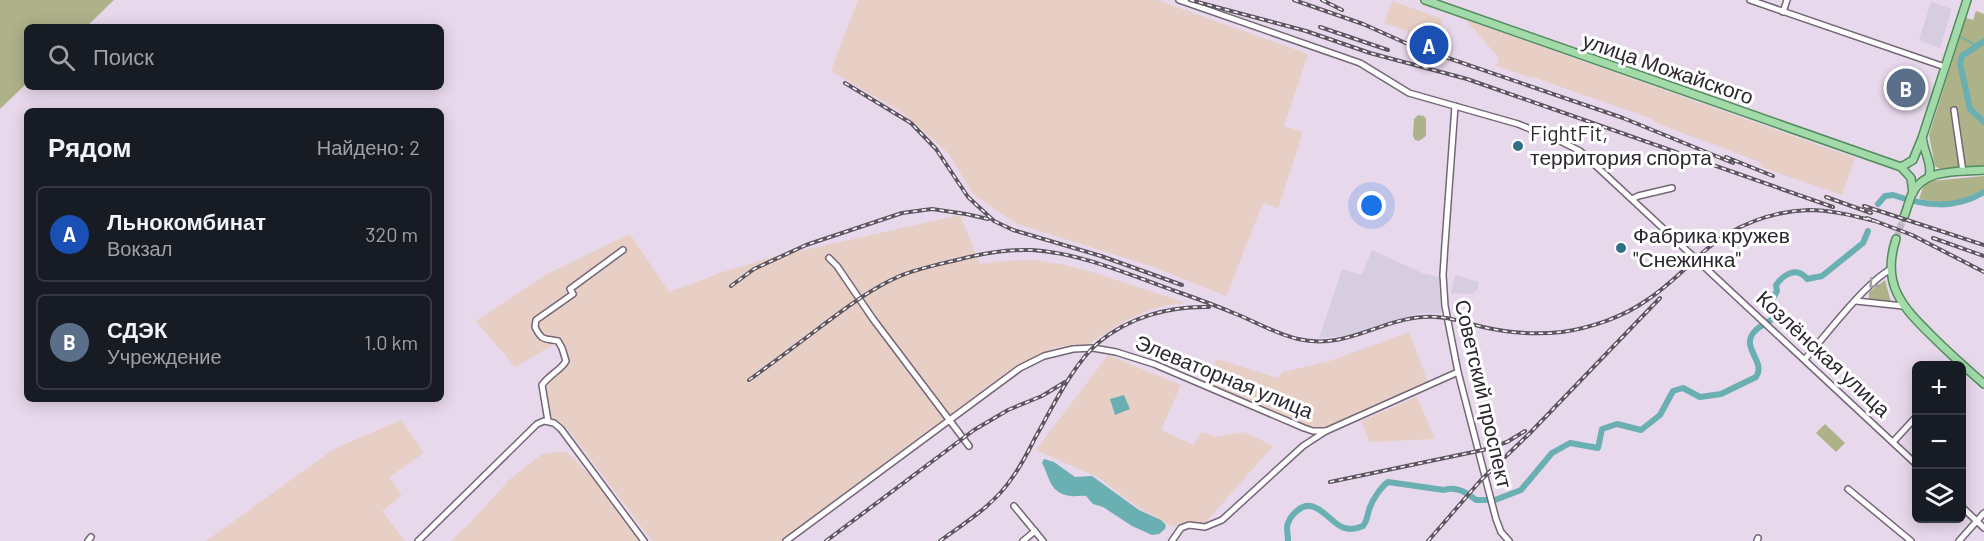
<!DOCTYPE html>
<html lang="ru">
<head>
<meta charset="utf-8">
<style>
	:root { --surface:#171b24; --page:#242831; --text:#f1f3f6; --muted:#9ea1a6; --line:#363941; --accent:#306e84 }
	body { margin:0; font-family:Barlow,sans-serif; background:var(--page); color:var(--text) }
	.controls { position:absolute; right:18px; bottom:18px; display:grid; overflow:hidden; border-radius:9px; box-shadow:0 3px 15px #0003 }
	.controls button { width:54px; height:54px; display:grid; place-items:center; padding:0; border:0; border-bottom:2px solid var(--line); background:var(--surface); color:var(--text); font:30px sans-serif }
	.you { position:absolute; left:1372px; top:206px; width:21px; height:21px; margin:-15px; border:4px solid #fff; border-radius:50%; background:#1a73e8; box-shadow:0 0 0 9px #1a73e833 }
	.badge { display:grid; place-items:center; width:39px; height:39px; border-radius:50%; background:var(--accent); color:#fff; font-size:20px; font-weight:700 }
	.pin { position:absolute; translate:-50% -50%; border:3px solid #fff; box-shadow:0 2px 6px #0006 }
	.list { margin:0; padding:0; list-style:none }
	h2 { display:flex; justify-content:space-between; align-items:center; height:78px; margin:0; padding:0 24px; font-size:26px }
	h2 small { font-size:20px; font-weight:400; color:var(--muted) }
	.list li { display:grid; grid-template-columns:39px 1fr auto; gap:18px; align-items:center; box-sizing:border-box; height:96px; margin:0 12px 12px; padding:0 12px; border:2px solid var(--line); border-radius:9px }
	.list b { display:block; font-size:22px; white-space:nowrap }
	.list p { margin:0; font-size:20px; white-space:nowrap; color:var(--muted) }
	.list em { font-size:20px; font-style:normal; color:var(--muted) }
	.icon { flex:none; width:33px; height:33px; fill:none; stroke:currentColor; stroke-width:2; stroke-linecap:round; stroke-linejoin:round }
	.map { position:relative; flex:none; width:1984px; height:541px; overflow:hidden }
	.search { position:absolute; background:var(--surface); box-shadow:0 3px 15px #0003; left:24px; top:24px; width:420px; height:66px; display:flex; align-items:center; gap:15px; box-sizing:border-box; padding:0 21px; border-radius:9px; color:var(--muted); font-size:22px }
	.panel { position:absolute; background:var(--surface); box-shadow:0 3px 15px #0003; left:24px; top:108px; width:420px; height:294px; border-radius:9px }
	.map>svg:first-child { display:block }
</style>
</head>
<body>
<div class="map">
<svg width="1984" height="541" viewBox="0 0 1984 541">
	<rect width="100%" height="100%" fill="#e8d8ec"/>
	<!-- commercial -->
	<g fill="#d6cde1">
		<path d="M1931 2 1952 9 1940 48 1919 40Z"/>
		<path d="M1372 250 1422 273 1439 277 1441 313H1423L1401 318 1348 336 1319 338 1342 269 1362 275Z"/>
		<path d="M1455 275 1479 282 1477 292 1474 291 1473 294 1451 293Z"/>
	</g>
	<!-- industrial -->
	<g fill="#e7cfc6">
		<path d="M858 0H1157L1308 54 1284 126 1303 132 1278 208 1263 203 1226 296 1151 266 1017 224 973 194 949 154 903 113 831 71Z"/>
		<path d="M1392 1 1443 19 1435 41 1384 23Z"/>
		<path d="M1466 20 1855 158 1842 195 1761 167 1760 162 1656 123 1652 119 1530 76 1529 77 1496 66 1499 58Z"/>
		<path d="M960 215 980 264 999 261 1033 260 1061 264 1092 272 1186 303 1174 304 1149 310 1123 322 1087 345 1058 347 1018 364 782 541H652L570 432 562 423 550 416 543 381 565 360 556 343 515 367 476 321 547 274 630 234 669 292 723 272 773 257Z"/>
		<path d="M1409 332 1428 382 1326 428 1306 425 1207 382 1217 359 1278 378 1283 372 1330 361Z"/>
		<path d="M1108 355 1181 385 1161 430 1193 445 1202 432 1216 437 1244 432 1273 446 1205 523H1187L1173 527 1134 505 1099 478 1036 450Z"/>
		<path d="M1417 397 1435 439 1370 442 1361 421Z"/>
		<path d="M401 420 424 453 389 477 402 496 382 511 405 541H206L334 449Z"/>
		<path d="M566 451 590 475 640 541H451L468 525 509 480 542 454Z"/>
	</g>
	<!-- green -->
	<g fill="#adb289">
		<path d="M0 0H114L86 27H27V83L0 109Z"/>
		<path d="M1976 11 1984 14V166L1940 169 1935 166 1929 135 1966 18 1973 20Z"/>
		<path d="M1418 115 1424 116 1426 119V136L1419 141 1415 140 1413 136 1414 119Z"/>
		<path d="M1984 176V189L1960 201 1948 204 1919 199 1924 185 1931 181Z"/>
		<path d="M1885 280 1891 302 1869 299V292Z"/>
		<path d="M1825 424 1845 443 1836 452 1816 433Z"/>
	</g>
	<!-- water -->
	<g fill="#6aafb2">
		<path d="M1124 395 1130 409 1115 415 1110 399Z"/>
		<path d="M1044 459 1054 462 1075 477 1092 476 1139 510 1161 520 1166 525 1165 529 1159 534 1152 535 1132 526 1103 507 1093 504 1086 496C1081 495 1075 497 1070 496 1049 493 1050 477 1042 463Z"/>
	</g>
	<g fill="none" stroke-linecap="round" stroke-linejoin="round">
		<!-- stream -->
		<path stroke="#6aafb2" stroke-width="1.5" d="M1961 37 1972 43 1976 47"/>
		<!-- river -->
		<g stroke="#6aafb2" stroke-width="6">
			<path d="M1984 41 1962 56 1960 63 1970 109 1984 122"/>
			<path d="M1878 204 1885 196 1893 195C1925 206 1954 210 1984 192"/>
			<path d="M1288 541C1288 537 1287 531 1287 527 1289 516 1302 502 1314 507 1332 514 1338 537 1363 526 1368 520 1367 514 1370 507 1373 499 1381 487 1388 482L1444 490C1456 486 1466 492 1476 500H1495L1521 490 1552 453 1570 443 1598 448 1602 429 1617 424 1641 430 1660 415 1673 391 1683 388 1700 397 1721 394 1756 377C1767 362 1739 347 1755 331 1759 326 1770 321 1776 317L1771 302 1777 291 1776 285C1784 274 1797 266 1807 279L1822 276 1863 243 1868 231"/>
		</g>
		<!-- major-tunnel -->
		<path stroke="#c3b5c6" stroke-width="7" stroke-dasharray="7 3.5" stroke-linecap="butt" d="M1896 239 1904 217"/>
		<defs>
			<g id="minor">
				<path d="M1179 0 1360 63 1409 93 1518 124 1560 141 1580 151 1916 464"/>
				<path d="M1750 0 1945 67"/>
				<path d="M1783 12 1787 0"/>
				<path d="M1455 106 1445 244 1443 275 1445 306 1458 372 1496 519 1501 532 1509 541"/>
				<path d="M1954 110 1963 172"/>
				<path d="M1632 199 1638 196 1672 188"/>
				<path d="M829 258 837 266 873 319 969 446"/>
				<path d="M1856 301 1903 306"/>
				<path d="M1805 359C1827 334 1864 284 1891 269"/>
				<path d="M548 421 542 385C549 375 561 370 566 361L562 348 558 341C543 338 542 341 535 327L536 320 573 294 570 289 623 250"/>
				<path d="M1893 442 1916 417"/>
				<path d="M1848 489 1911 541"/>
				<path d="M1014 506 1043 541"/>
				<path d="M1962 507 1984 528"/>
				<path d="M88 541 91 537"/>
				<path d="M418 541 537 424 544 421 554 423 561 429 644 541"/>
				<path d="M786 541 1020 368 1044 356 1073 349 1093 348 1116 352 1154 364 1304 428 1313 431H1326"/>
				<path d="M1023 541 1035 531"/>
				<path d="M1172 541 1181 528 1189 525 1205 527 1222 520 1303 446 1326 431 1458 372"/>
				<path d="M1757 541 1758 538"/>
				<path d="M1959 541 1984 513"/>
			</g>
			<g id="major">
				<path d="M1425 0 1901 167 1911 178 1913 193"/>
				<path d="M1923 141C1924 152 1933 166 1929 176"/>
				<path d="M1901 167 1913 160 1922 138 1967 0"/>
				<path d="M1904 217C1907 209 1909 201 1912 194 1924 168 1959 172 1984 170"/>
				<path d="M1896 239C1881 284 1902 307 1933 337 1949 353 1967 369 1984 384"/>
			</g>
		</defs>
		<!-- minor casing -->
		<use href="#minor" stroke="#746677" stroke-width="8"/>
		<!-- major casing -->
		<use href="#major" stroke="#518c5b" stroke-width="10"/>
		<!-- minor -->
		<use href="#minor" stroke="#fff" stroke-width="5"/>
		<!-- major -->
		<use href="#major" stroke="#a2daaa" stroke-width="7"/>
		<defs>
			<g id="rail">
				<path d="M1190 0 1306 31 1370 53 1467 79 1833 207"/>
				<path d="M1294 0 1363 24 1410 45 1623 118 1733 163"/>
				<path d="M1322 0 1342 10"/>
				<path d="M1320 27 1388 50"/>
				<path d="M845 83 911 123 936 149 968 197 994 221 1013 230 1101 256 1182 285"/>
				<path d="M1726 157 1773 176"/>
				<path d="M1826 197 1871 213"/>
				<path d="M1864 206 1984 245"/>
				<path d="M1867 218 1912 235 1984 272"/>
				<path d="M1933 238 1984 256"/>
				<path d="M731 286 754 269 806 245 902 213 932 209 966 214 988 219"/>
				<path d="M749 380C774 362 798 344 823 325 847 307 872 288 900 276 917 269 936 265 953 261 979 254 1005 249 1032 250 1082 253 1132 276 1178 292 1198 299 1217 306 1236 314 1256 322 1276 334 1298 339 1346 350 1378 320 1423 317 1444 315 1463 322 1483 327 1509 333 1535 335 1562 332 1591 328 1623 317 1647 300 1670 285 1687 266 1708 248 1735 225 1773 211 1809 210 1831 210 1854 216 1875 221"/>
				<path d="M1330 482 1483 450 1507 442 1525 431"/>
				<path d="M826 541 974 430 1008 410 1042 396 1065 382"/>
				<path d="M940 541C966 522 994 505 1012 478 1021 466 1028 452 1035 438 1051 410 1073 364 1098 343 1129 317 1169 306 1209 307"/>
				<path d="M1428 541 1481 480 1529 434 1660 298"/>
			</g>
		</defs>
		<!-- rail casing -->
		<use href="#rail" stroke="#5e5560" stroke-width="4"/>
		<!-- rail -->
		<use href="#rail" stroke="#fff" stroke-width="1.5" stroke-dasharray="4.5" stroke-linecap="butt"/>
	</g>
	<!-- one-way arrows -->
	<defs><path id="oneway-chevron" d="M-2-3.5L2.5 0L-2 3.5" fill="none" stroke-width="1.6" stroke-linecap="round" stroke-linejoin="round" transform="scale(1.5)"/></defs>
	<use stroke="#a09ea1" href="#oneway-chevron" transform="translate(1873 284) rotate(135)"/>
	<!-- markers -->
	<g fill="#306e84" stroke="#fff" stroke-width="2">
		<circle cx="1518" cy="146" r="6"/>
		<circle cx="1621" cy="248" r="6"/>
	</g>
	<g text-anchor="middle" stroke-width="6" stroke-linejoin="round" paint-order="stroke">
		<!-- street labels -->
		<g font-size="21" fill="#2d272f" stroke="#fff">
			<text transform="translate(1668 69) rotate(19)" y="7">улица Можайского</text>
			<text transform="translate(1823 354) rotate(43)" y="7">Козлёнская улица</text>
			<text transform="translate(1224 377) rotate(22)" y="7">Элеваторная улица</text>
			<text transform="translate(1483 394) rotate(77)" y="7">Советский проспект</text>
		</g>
		<!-- poi labels -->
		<g font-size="21" fill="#2d272f" stroke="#fff" text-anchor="start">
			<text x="1530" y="141">FightFit,<tspan x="1530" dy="24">территория спорта</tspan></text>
			<text x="1633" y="243">Фабрика кружев<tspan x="1633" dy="24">"Снежинка"</tspan></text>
		</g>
	</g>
</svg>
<div class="controls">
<button>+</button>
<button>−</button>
<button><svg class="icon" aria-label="layers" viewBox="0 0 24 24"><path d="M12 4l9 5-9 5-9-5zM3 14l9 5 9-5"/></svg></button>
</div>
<div class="you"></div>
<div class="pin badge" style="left:1429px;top:45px;background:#1a4fb4">A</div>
<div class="pin badge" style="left:1906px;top:88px;background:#5c6f8a">B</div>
<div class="search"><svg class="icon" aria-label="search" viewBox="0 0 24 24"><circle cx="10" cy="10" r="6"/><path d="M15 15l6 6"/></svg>Поиск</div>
<section class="panel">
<h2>Рядом<small>Найдено: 2</small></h2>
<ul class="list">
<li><span class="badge" style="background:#1a4fb4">A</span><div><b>Льнокомбинат</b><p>Вокзал</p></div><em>320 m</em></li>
<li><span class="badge" style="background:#5c6f8a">B</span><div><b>СДЭК</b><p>Учреждение</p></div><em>1.0 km</em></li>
</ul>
</section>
</div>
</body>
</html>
